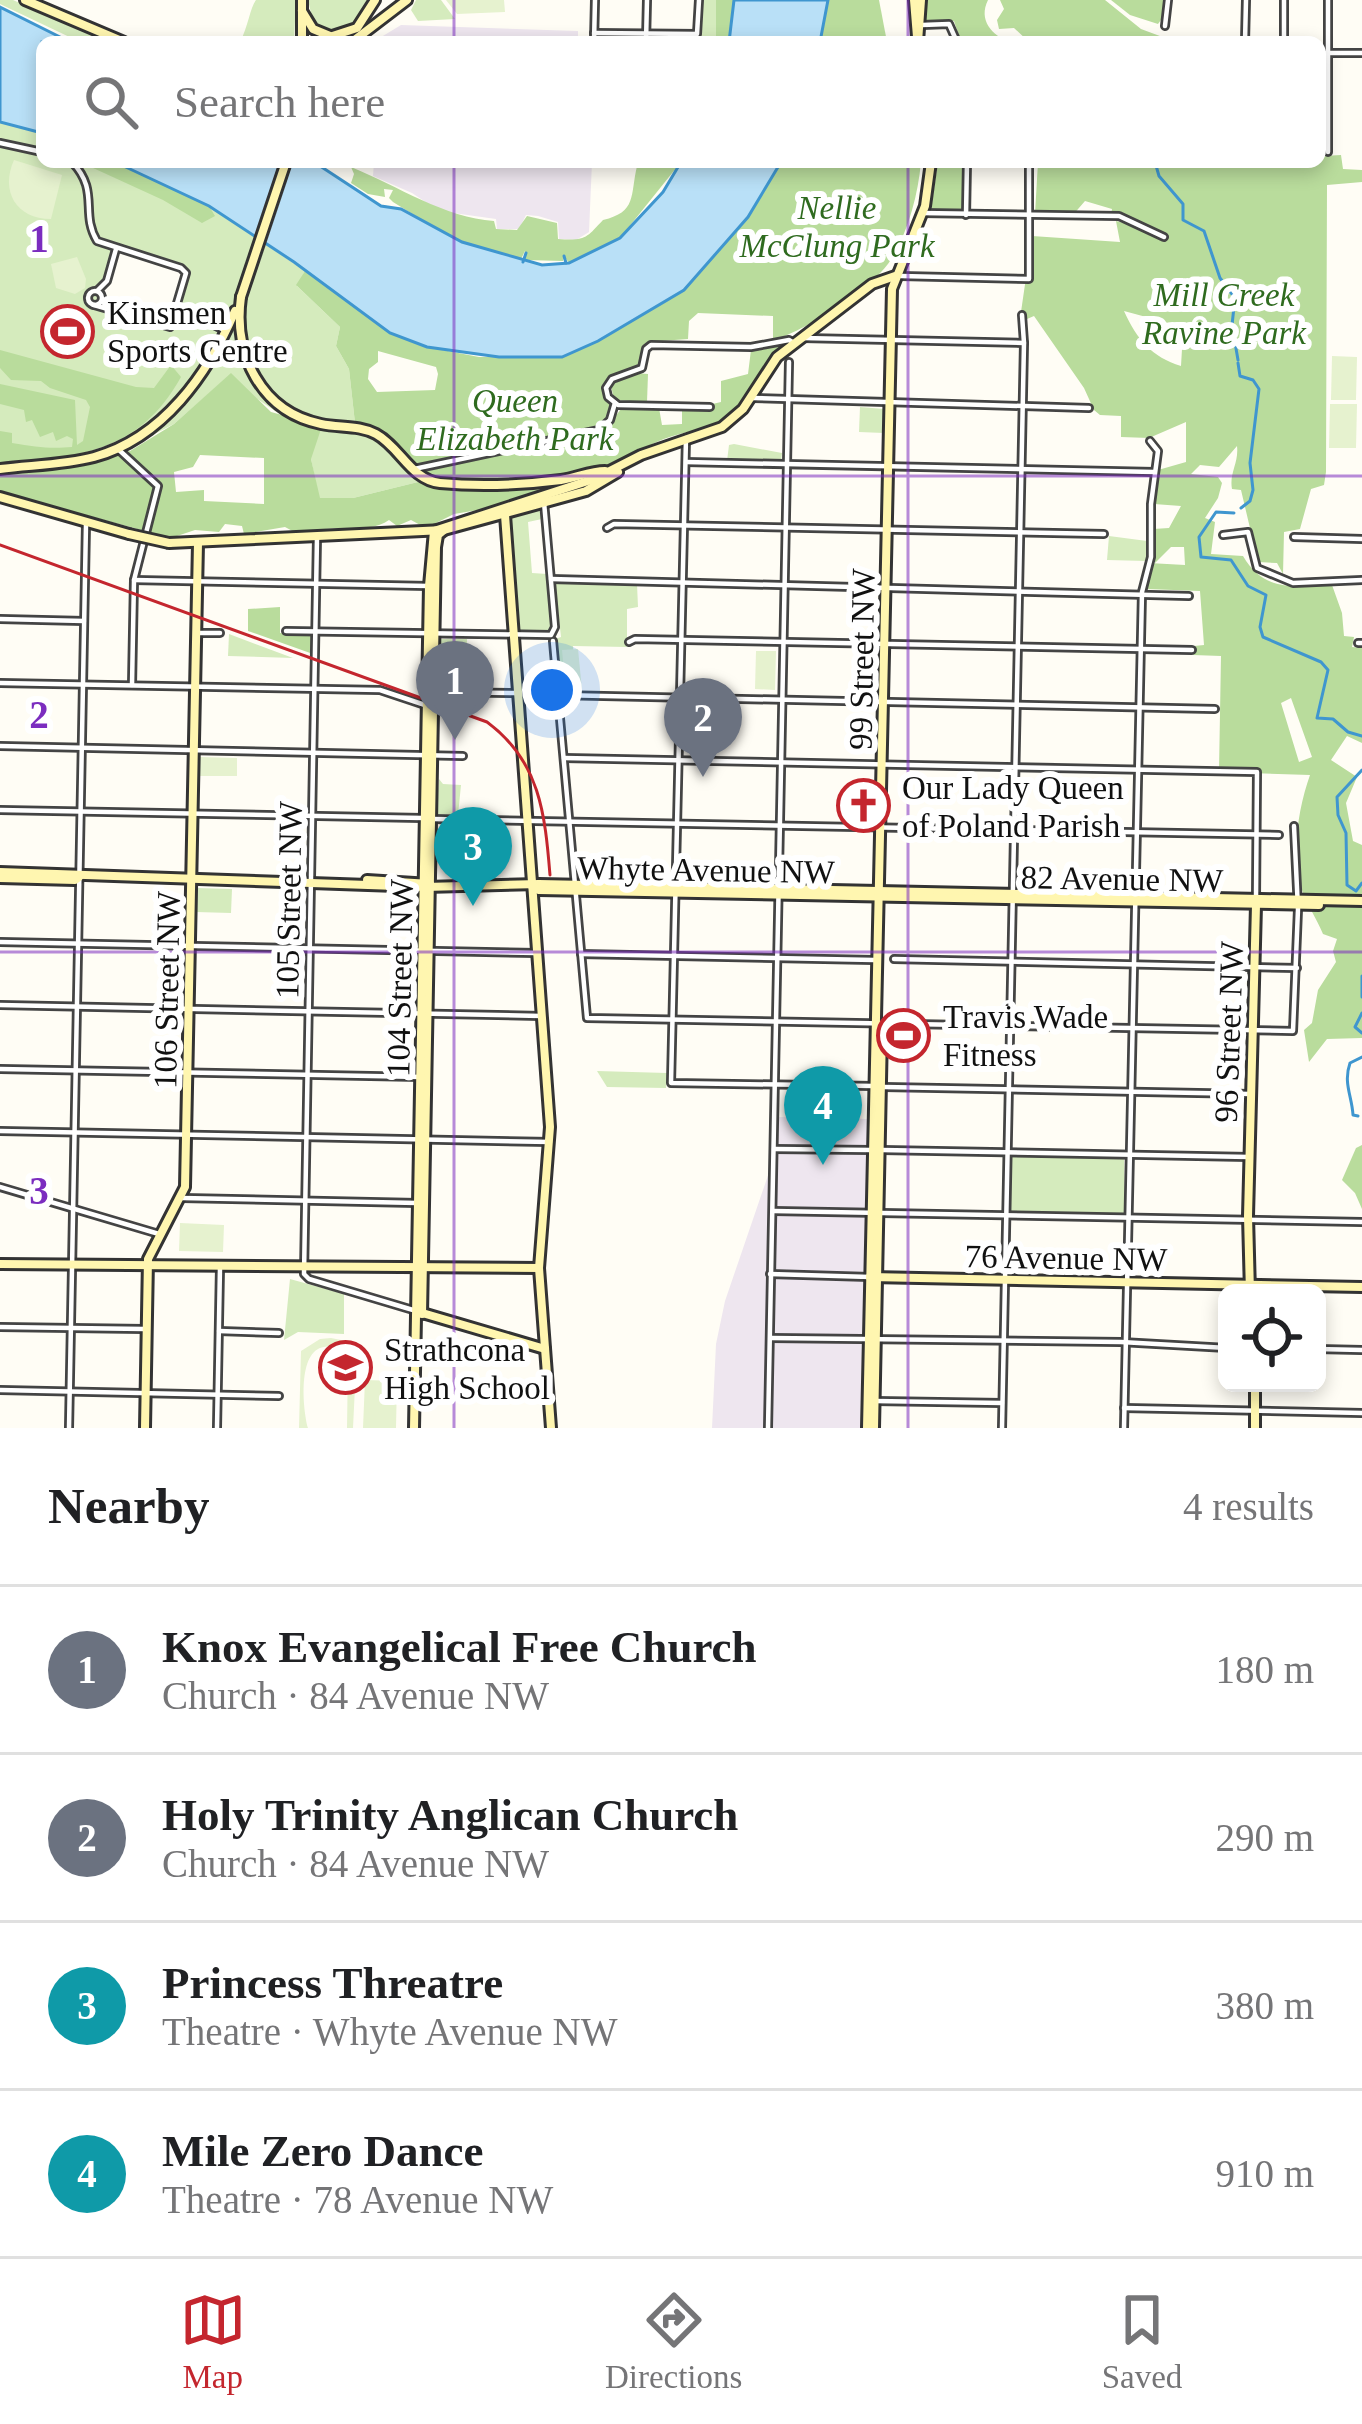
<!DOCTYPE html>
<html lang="en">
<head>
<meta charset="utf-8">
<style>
	:root { --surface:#fff; --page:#f6f6f6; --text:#202124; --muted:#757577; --line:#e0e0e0; --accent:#c4262e }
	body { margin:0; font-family:Georgia,serif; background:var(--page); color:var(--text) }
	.controls { position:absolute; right:36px; bottom:36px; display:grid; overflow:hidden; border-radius:18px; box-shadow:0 6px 18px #0003 }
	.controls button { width:108px; height:108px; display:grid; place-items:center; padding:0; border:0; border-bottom:3px solid var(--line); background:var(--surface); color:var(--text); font:60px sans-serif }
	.you { position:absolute; left:552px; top:690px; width:42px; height:42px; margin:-30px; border:9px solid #fff; border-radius:50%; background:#1a73e8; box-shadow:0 0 0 18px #1a73e833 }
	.badge { display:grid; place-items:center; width:78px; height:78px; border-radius:50%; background:var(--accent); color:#fff; font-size:39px; font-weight:700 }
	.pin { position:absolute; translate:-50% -99px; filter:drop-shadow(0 3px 6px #0008) }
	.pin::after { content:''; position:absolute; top:63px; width:42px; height:36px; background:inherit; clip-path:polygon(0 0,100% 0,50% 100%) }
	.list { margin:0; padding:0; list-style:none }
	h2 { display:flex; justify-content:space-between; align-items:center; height:156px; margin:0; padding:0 48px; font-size:51px }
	h2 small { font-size:39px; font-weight:400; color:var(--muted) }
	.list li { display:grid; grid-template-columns:78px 1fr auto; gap:36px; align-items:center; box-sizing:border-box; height:168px; padding:0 48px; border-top:3px solid var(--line) }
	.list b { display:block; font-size:45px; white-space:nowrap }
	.list p { margin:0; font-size:39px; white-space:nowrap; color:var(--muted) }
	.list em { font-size:39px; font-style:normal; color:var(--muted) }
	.icon { flex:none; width:66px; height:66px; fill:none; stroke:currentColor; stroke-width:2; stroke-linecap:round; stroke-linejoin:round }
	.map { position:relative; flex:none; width:1362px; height:1428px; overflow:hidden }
	.search { position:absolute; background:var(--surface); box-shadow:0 6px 18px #0003; left:36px; right:36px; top:36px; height:132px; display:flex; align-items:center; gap:30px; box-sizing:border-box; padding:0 42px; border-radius:18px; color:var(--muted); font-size:45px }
	.sheet { height:828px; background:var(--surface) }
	nav { display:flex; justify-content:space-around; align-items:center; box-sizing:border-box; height:168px; border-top:3px solid var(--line); background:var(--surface); font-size:33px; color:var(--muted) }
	nav a { display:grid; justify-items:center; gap:6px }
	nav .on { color:var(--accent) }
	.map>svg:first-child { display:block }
</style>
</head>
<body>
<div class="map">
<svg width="1362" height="1428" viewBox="0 0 1362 1428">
	<rect width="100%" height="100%" fill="#fffdf5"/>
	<!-- industrial -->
	<g fill="#eee6ef">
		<path d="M401 25 578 31V42H373Z"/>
		<path d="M374 162H592L589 232 576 240 559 239 558 222 538 216 526 215 519 229H497L496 219 439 211 412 193 373 176Z"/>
		<path d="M777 1117 869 1119 860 1428H712L716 1344 725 1301 776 1152Z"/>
	</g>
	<!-- green -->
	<g fill="#d5ebbd" fill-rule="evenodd">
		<path d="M0 0H13L107 42H80L0 4Z"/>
		<path d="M256 0H296L294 42H240C248 27 250 8 256 0Z"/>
		<path d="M308 0H371L357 24 334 34 314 26Z"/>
		<path d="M416 0H441L455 19 418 21 411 10Z"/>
		<path d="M701 0H734L729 42H674V38L699 36Z"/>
		<path d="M0 122 42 133V162H115L209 206 305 271 297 286 340 327 336 346 349 369 355 423 387 444 418 482 353 498H319L311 459 287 419 253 396 231 374 174 424 141 441 134 434 84 454 0 464ZM114 244 190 270 172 331 108 312 99 296Z"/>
		<path d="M860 407 884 409V433L859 432Z"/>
		<path d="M734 444 782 453 781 461H727L729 445Z"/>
		<path d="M541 510 542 519 528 522 532 573 547 574 552 625 546 633 515 630 507 524 510 517Z"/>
		<path d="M1109 536 1147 541 1146 561 1107 560Z"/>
		<path d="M555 583 637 584 638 607 627 609V647L573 646 577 692 560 689 555 639 561 637Z"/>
		<path d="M229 634 293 658 228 656Z"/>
		<path d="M439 639H467L466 689 438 686Z"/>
		<path d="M439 779 443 784 461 785 458 815 436 814Z"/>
		<path d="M196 888 232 889 231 913 196 912Z"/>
		<path d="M597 1071 667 1073 666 1088 607 1087Z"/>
		<path d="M1011 1155 1124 1158 1125 1213H1009Z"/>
		<path d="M290 1279 344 1294V1334L298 1332 284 1340Z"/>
	</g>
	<!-- forest -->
	<g fill="#b9dc9c" fill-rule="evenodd">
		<path d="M716 0H734L729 42H716Z"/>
		<path d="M828 0H879L887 42H820Z"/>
		<path d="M923 0H988C978 20 992 35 1009 42H961L954 21 924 20Z"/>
		<path d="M1000 0H1105L1141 29 1176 42H1029L1014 28 999 29 997 20 1004 9Z"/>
		<path d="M1111 0H1164L1163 17 1158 24 1130 15Z"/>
		<path d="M1320 96 1323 156 1341 155 1343 169 1362 170V182L1327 185 1326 472 1324 485 1311 489 1300 529 1284 532 1283 574 1277 563 1258 562 1241 490 1232 489C1229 473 1239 463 1237 446L1219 467 1200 465 1191 474 1218 477 1222 483 1218 498 1205 518 1215 522 1211 554 1243 556C1265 593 1293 586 1332 585L1342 613 1344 636 1354 637 1352 647 1362 648V743L1347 736 1331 760 1357 777 1346 803 1353 841 1362 845V1038L1327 1039 1309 1062 1304 1030 1312 1023 1318 990 1336 962 1333 951 1337 939 1323 934C1317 919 1307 905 1302 890 1291 853 1298 809 1310 775L1219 772 1221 656 1193 655 1194 646 1204 645 1200 591 1147 589 1149 563 1185 565 1184 547H1171L1155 563 1153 529 1169 528 1181 506 1154 504 1158 470 1186 462V422L1149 438 1121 437V416L1100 415 1094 410 1084 388 1034 316 1027 319 1021 312 1032 236 1120 242 1116 221 1137 226 1130 219 1111 216 1112 209 1085 201 1072 216 1035 214 1038 162H1320ZM1124 311 1172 324 1182 349 1181 366C1152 357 1137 340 1124 311ZM1291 698 1312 757 1299 762 1281 703Z"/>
		<path d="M80 162H115L209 206 215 216 202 223 163 200Z"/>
		<path d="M643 162H681L620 238 569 263 564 256 563 261 525 260V251L520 261 453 239 393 202 389 198 393 190 384 189 385 197 368 194 351 183 354 174 351 167C398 186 445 218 494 221L496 229 517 230 527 216 557 223 558 239C586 241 586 238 603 220 637 212 630 196 637 166Z"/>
		<path d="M781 162H921C918 195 908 233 890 261 874 287 802 333 773 340V316L698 313 689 321 688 339 647 342 639 364C619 374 590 380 612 407L611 422 621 409 659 408 662 425 682 424V411L721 402V381L748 374 751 350 784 343C762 363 751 396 728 415 709 431 681 431 659 441 642 448 627 460 609 466 575 480 471 491 436 480 402 470 397 430 355 423L349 369 336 346 340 327 296 285 305 271 390 333 427 347 479 357H562L598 341 685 290 748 217ZM378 351 436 367 438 374 435 390 377 392 368 379 369 369 378 362Z"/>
		<path d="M938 162H964V205L959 212 931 210Z"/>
		<path d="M0 350 136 387 154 388 171 365 181 377C138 454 79 456 0 464V431L12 433V443C36 447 50 449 72 447L73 439 67 436 56 441 53 432 40 437 32 420 26 422 24 410 0 404V384L75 400 77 445 83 441 90 407 86 400 50 388 41 381 11 380 0 368Z"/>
		<path d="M231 373 271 412 322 426 311 459 320 498H353L418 482 439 487 490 488 572 482 496 507 454 514 430 526H422L411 520 397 526 389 520C372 532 345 527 325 529L323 533 298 534 285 527 244 534 242 526 225 524 219 532 195 530 171 538 0 492V470L130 451 174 424ZM200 455 264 458V504L204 501V490L176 492 174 472 193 467Z"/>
		<path d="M636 373 648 374 647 402 614 400 611 385Z"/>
		<path d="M280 607V633L311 634 313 654 248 631V609Z"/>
		<path d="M1362 1145V1209L1355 1193 1342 1180 1356 1148Z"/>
	</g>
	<!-- pitch -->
	<g fill="#e6f2cf">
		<path d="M446 0H504L505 12 457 14Z"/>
		<path d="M14 160 62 175 51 219C16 219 0 191 14 160Z"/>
		<path d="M77 257 86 279 85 288 75 294 56 288 51 264Z"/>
		<path d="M1332 356 1357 357 1356 400H1331Z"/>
		<path d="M1330 404H1357L1356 448H1329Z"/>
		<path d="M578 649 582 690 566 692 562 650Z"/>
		<path d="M756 651H776L775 690 755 689Z"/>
		<path d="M200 757 237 758V776H200Z"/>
		<path d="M180 1223 224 1225 223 1252 179 1251Z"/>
		<path d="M331 1338 351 1342 347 1346 356 1366 353 1428H347L348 1360C342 1351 336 1344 324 1347 297 1351 303 1409 308 1428H299L301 1351 320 1339Z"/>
		<path d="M365 1380 397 1381 396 1428H363Z"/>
	</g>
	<!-- water -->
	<g fill="#b9e0f7" stroke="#3f96cf" stroke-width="3">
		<path d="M734 0H828L820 42H729Z"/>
		<path d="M0 7 70 42H42V133L0 122Z"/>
		<path d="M115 162H314L381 206 401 209 462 242 542 265 569 263 620 238 663 192 681 162H781L748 217 684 290 598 341 562 357H499L427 347 390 333 294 262 209 206Z"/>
	</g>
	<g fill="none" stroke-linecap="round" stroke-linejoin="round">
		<!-- stream -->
		<g stroke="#3f96cf" stroke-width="3">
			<path d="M1155 162 1159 176 1183 204V220L1204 231 1220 278 1235 298 1232 325 1238 360"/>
			<path d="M564 256 566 263"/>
			<path d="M523 262 526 253"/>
			<path d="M1238 363 1240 376 1253 380 1259 389 1250 463 1253 490 1250 501 1241 508"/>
			<path d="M1234 513 1216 512 1199 537 1201 557 1231 560 1248 586 1266 595 1260 627 1263 637 1321 662 1328 670 1317 718 1333 719 1348 732 1362 736"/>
			<path d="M1362 770 1337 797 1338 815 1346 833 1347 885 1356 891 1362 883"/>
			<path d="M1362 976V997"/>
			<path d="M1362 1013 1355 1027 1362 1033"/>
			<path d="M1358 1116 1353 1115C1352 1096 1343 1083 1350 1063L1362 1057"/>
		</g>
		<defs>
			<g id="street">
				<path d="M922 25 949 24 957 42"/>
				<path d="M1165 26 1168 0"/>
				<path d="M594 33 697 34 699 0"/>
				<path d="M594 42 595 0"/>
				<path d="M646 42 647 0"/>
				<path d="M1245 42 1246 0"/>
				<path d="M1284 42V0"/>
				<path d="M1320 53H1362"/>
				<path d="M0 143 42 152"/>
				<path d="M1328 152V0"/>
				<path d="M72 162C100 191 80 213 97 241L181 268 186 273 170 327 94 305"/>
				<path d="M922 213 1119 216 1164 237"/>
				<path d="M966 215 967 162"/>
				<path d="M901 276 1029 279V162"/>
				<circle cx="95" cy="298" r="7"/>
				<path d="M97 291 107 281 116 249"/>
				<path d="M174 319 206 321 226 331"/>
				<path d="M803 338 1024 343"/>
				<path d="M753 398 1089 408"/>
				<path d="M710 407 618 405 608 397 606 388 612 379 642 368 646 349 651 345 751 347 789 340 794 343"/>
				<path d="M686 438 671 1083 873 1086"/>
				<path d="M118 449 158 486 134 580 132 685"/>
				<path d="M686 462 1154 472"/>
				<path d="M414 469 599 430 610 420 615 403"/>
				<path d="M607 528 614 524 1104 534"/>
				<path d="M1223 535 1248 532 1257 568 1293 583 1362 580"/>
				<path d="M317 537 304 1274 309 1279 413 1310"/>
				<path d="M1294 537 1362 539"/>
				<path d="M551 579 1189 596"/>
				<path d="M134 580 428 586"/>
				<path d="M0 619 84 621"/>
				<path d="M286 631 551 635 555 627 544 502"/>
				<path d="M196 633H220"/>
				<path d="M553 641 587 1018 1293 1031 1298 909 1294 826"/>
				<path d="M629 642 635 639 1192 650"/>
				<path d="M1358 643H1362"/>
				<path d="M0 683 380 690 428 706"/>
				<path d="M432 692 517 693"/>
				<path d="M558 695 1215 709"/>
				<path d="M0 746 463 756"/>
				<path d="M564 758 1257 772 1256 898"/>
				<path d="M0 810 422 818"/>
				<path d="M433 819 1279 835"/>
				<path d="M0 942 536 953"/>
				<path d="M581 954 874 960"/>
				<path d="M894 959 1297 968"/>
				<path d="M0 1005 541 1016"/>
				<path d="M0 1069 422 1077"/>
				<path d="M884 1087 1250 1094"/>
				<path d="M0 1131 550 1142"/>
				<path d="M774 1149 871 1150"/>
				<path d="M882 1150 1249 1157"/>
				<path d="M0 1187 159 1234"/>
				<path d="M182 1198 417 1203"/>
				<path d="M774 1211 1362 1222"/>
				<path d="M770 1274 870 1277"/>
				<path d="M0 1327 144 1329"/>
				<path d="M219 1331 279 1333"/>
				<path d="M771 1338 1121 1342 1227 1348"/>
				<path d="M1317 1349 1362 1350"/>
				<path d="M0 1390 279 1396"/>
				<path d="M875 1401 1002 1403"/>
				<path d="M1124 1408 1362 1413"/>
				<path d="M69 1428 86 524"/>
				<path d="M217 1428 220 1267"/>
				<path d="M768 1428 789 362"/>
				<path d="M1002 1428 1024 343 1022 315"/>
				<path d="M1124 1428 1142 592 1151 557V504L1158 451 1150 441"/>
			</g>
			<g id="secondary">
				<path d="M25 0 124 42"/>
				<path d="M914 0 917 37"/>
				<path d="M302 11 313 29 330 36"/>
				<path d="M302 42V0"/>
				<path d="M314 42 357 28 375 0"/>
				<path d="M352 42 407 0"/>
				<path d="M918 42 921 0"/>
				<path d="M241 297C233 354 261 412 321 424 340 428 359 425 376 434 400 447 411 480 440 483 480 487 521 485 561 480 576 478 590 471 605 471"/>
				<path d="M241 297 286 162"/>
				<path d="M0 469C31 465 64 465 94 457 163 438 208 374 235 311"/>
				<path d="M0 497 129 534"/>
				<path d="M505 515 550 1127 539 1268 551 1428"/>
				<path d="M434 531 594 479 641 455 722 427 743 409 777 357 872 284 895 276"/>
				<path d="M169 543 444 530 586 491 618 472"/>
				<path d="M0 872 425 887 539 884 1362 901"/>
				<path d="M0 878 75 880 79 877"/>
				<path d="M367 880 430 884"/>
				<path d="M532 886 539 890 1319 905"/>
				<path d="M0 1264 539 1268"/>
				<path d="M870 1277 1362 1287"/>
				<path d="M1250 1293 1248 1216 1256 905"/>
				<path d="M419 1312 545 1349"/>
				<path d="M422 1314 436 547 438 535 444 530"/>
				<path d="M145 1428 148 1259 185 1187 198 543"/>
				<path d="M414 1428 429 586 434 531"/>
				<path d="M867 1428 892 289 925 206 931 162"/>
				<path d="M874 1428 882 1031 879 1025"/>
				<path d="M1255 1428V1383"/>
			</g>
		</defs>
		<!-- street casing -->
		<use href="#street" stroke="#444" stroke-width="10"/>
		<!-- secondary casing -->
		<use href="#secondary" stroke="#333" stroke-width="14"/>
		<!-- street -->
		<use href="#street" stroke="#fff" stroke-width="4.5"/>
		<!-- secondary -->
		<use href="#secondary" stroke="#fff6b0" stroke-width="8"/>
		<!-- tram -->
		<path stroke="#c4262e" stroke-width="3" d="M0 545 487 722C540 761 545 814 550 875"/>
		<defs>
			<path id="secondary-bridge" d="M129 534 169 543"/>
		</defs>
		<!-- secondary-bridge casing -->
		<use href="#secondary-bridge" stroke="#333" stroke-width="14" stroke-linecap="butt"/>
		<!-- secondary-bridge -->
		<use href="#secondary-bridge" stroke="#fff6b0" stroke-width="8"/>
	</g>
	<!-- grid -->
	<path fill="none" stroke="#7b2cbf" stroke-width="3" stroke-opacity="0.55" d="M454 0V42M908 0V42M454 162V1428M908 162V1428M0 476H1362M0 952H1362"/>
	<!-- icons -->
	<defs>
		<symbol id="stadium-ring" viewBox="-11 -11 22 22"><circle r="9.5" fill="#fff" stroke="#c4262e" stroke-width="1.5"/><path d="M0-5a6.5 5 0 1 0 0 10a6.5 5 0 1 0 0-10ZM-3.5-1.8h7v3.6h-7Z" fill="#c4262e"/></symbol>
		<symbol id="church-ring" viewBox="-11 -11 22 22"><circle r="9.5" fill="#fff" stroke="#c4262e" stroke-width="1.5"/><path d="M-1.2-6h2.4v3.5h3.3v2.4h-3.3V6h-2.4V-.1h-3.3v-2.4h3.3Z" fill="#c4262e"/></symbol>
		<symbol id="school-ring" viewBox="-11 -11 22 22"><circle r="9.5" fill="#fff" stroke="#c4262e" stroke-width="1.5"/><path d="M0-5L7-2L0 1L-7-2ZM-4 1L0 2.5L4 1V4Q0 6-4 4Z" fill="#c4262e"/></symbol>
	</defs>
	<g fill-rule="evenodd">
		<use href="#stadium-ring" x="38" y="302" width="59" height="59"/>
		<use href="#church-ring" x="834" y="776" width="59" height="59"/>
		<use href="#stadium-ring" x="874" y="1006" width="59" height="59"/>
		<use href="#school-ring" x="316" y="1338" width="59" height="59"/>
	</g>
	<g text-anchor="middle" stroke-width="12" stroke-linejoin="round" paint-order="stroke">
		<!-- park labels -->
		<g font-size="33" font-style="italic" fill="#2f6b1f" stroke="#fff">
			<text x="837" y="219">Nellie<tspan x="837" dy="38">McClung Park</tspan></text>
			<text x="1224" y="306">Mill Creek<tspan x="1224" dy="38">Ravine Park</tspan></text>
			<text x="515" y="412">Queen<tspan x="515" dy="38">Elizabeth Park</tspan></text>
		</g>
		<!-- poi labels -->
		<g font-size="33" fill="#111" stroke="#fff" text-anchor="start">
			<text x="107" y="324">Kinsmen<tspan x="107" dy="38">Sports Centre</tspan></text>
			<text x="902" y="799">Our Lady Queen<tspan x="902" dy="38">of Poland Parish</tspan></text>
			<text x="943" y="1028">Travis Wade<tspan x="943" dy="38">Fitness</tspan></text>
			<text x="384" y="1361">Strathcona<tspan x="384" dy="38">High School</tspan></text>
		</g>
		<!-- street labels -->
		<g font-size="33" fill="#111" stroke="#fff">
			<text transform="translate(861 659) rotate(-89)" y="12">99 Street NW</text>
			<text transform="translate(706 869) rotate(1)" y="12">Whyte Avenue NW</text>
			<text transform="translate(1122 878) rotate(1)" y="12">82 Avenue NW</text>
			<text transform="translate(288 900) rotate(-89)" y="12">105 Street NW</text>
			<text transform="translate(399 978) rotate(-89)" y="12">104 Street NW</text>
			<text transform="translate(166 990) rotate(-89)" y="12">106 Street NW</text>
			<text transform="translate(1228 1032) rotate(-88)" y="12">96 Street NW</text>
			<text transform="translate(1066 1257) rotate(1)" y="12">76 Avenue NW</text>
		</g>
	</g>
	<g font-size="39" text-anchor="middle" font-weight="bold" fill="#7b2cbf" stroke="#fff" stroke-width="12" stroke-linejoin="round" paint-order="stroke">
		<text x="39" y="252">1</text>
		<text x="39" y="728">2</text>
		<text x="39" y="1204">3</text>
	</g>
</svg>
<div class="controls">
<button><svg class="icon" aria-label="locate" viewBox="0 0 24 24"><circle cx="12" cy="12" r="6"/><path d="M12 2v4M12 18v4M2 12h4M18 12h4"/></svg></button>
</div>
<div class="you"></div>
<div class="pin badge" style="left:455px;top:740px;background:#6b7280">1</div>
<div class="pin badge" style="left:703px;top:777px;background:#6b7280">2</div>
<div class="pin badge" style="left:473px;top:906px;background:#0f9aa8">3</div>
<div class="pin badge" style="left:823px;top:1165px;background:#0f9aa8">4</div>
<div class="search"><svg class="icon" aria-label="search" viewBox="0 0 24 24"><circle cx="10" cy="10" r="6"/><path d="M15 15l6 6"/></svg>Search here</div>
</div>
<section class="sheet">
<h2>Nearby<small>4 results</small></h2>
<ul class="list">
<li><span class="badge" style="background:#6b7280">1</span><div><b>Knox Evangelical Free Church</b><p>Church · 84 Avenue NW</p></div><em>180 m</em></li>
<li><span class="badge" style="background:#6b7280">2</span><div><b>Holy Trinity Anglican Church</b><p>Church · 84 Avenue NW</p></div><em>290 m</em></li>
<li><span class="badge" style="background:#0f9aa8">3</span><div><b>Princess Threatre</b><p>Theatre · Whyte Avenue NW</p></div><em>380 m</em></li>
<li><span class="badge" style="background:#0f9aa8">4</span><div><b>Mile Zero Dance</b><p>Theatre · 78 Avenue NW</p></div><em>910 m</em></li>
</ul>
</section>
<nav>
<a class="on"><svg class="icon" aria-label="map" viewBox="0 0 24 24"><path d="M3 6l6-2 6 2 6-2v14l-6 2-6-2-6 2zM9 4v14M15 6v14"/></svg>Map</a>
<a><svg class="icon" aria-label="directions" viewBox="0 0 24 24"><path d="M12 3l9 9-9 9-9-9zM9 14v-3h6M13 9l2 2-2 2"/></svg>Directions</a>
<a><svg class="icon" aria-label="saved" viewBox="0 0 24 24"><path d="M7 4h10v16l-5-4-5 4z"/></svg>Saved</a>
</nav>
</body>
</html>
